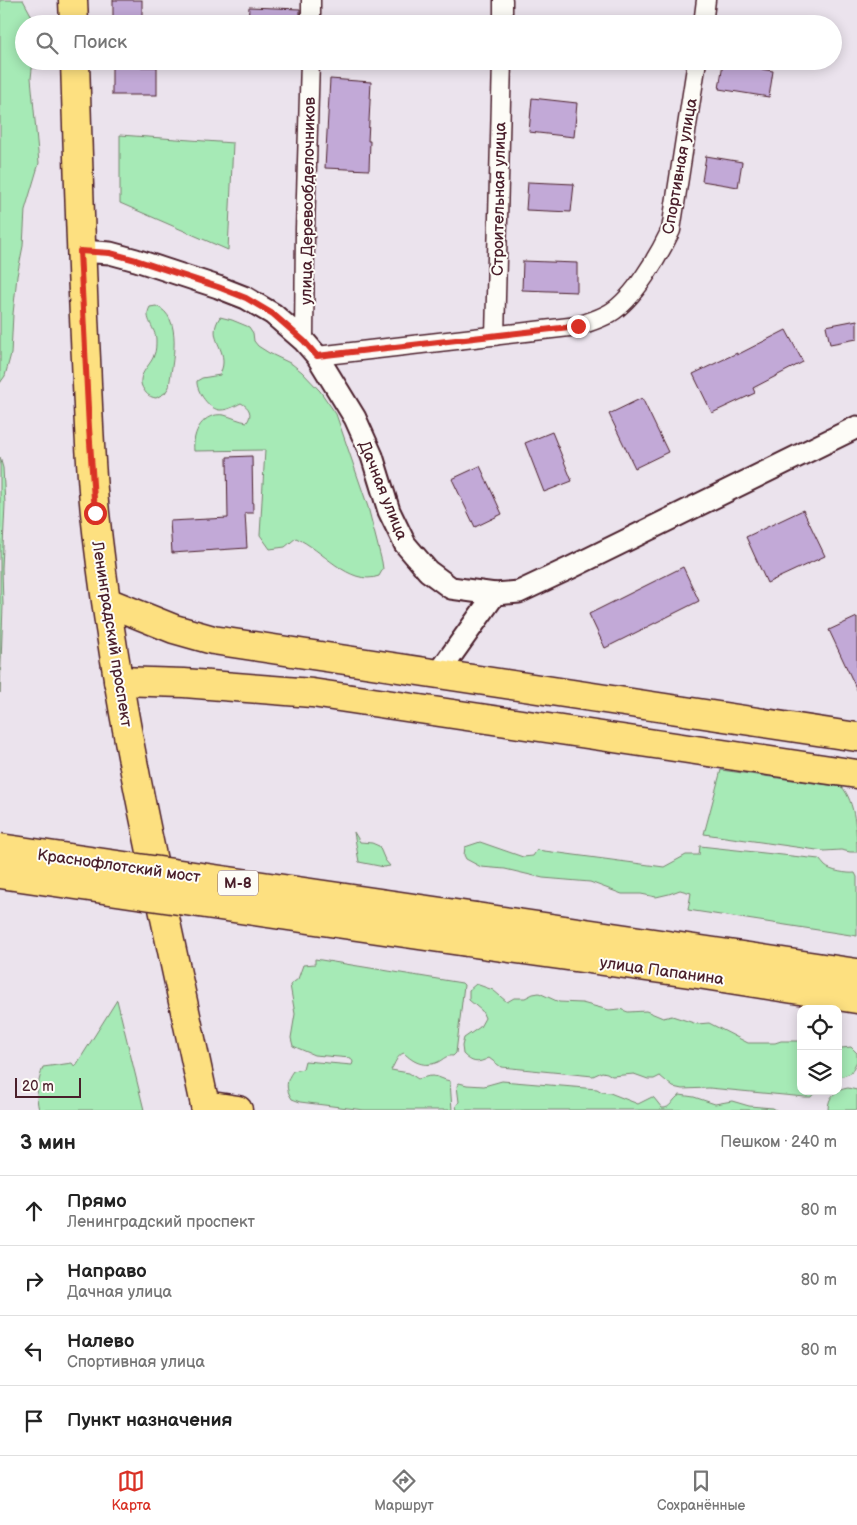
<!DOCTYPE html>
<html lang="ru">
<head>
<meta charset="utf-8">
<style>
	:root { --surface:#fff; --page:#f6f6f6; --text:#222; --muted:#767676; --line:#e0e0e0; --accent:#d93025 }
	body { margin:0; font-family:"Balsamiq Sans",sans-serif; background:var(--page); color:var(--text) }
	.controls { position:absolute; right:15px; bottom:15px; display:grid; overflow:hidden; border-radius:10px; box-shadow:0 2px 12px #0003 }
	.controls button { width:45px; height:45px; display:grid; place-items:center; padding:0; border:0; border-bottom:1px solid var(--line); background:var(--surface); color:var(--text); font:25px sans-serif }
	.scale { position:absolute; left:15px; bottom:12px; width:66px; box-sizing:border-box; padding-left:5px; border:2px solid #4a1f2b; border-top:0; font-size:14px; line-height:18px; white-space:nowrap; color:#4a1f2b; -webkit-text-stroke:4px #fdfcf7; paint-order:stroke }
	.stop { position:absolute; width:15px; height:15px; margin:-11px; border:4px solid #d93025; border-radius:50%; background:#fff }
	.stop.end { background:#d93025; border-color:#fff; box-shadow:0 1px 5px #0008 }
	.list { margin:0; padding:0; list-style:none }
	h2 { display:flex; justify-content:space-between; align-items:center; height:65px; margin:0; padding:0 20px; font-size:21px }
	h2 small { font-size:16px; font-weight:400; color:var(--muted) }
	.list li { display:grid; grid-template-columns:32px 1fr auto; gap:15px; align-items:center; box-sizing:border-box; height:70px; padding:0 20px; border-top:1px solid var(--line) }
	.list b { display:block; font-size:19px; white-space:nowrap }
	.list p { margin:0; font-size:16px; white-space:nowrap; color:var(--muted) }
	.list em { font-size:16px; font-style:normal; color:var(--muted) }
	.icon { flex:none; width:28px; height:28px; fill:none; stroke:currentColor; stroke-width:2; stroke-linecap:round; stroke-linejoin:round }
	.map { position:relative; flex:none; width:857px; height:1110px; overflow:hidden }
	.search { position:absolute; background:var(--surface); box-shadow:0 2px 12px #0003; left:15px; right:15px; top:15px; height:55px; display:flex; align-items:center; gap:12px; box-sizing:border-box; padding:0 18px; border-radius:28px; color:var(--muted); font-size:19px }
	.sheet { height:345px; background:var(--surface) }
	nav { display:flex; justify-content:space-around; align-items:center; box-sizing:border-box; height:70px; border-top:1px solid var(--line); background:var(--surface); font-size:14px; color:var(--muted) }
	nav a { display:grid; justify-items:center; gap:2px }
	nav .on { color:var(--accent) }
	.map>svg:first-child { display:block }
</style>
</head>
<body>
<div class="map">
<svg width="857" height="1110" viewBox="0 0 857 1110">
	<rect width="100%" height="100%" fill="#ebe3ed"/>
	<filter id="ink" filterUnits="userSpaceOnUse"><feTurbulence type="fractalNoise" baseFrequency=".02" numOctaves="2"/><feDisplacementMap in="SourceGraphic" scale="10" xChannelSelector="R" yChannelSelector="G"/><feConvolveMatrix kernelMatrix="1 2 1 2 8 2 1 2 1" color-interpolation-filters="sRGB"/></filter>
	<g filter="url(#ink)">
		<!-- green -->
		<g fill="#a6eab6" stroke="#788470">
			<path d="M0 0H23L36 24H24V61H33L31 78 39 163 25 210 23 246 17 276 13 314 11 354 5 376 0 383Z"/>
			<path d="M120 135 233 143 228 250 120 203Z"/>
			<path d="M156 306C184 317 172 363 169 387L165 393 156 398C150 397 147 395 144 390 134 376 151 366 154 355 156 351 156 345 156 340 156 328 143 319 150 307Z"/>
			<path d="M220 317 232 320 249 327 253 333 254 341 258 346 269 353 292 364 302 372 320 391 336 414 368 507 382 562 383 569 379 576C349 587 322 549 296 538L285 547 270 549 260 535 265 450 194 451C192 432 203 412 224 415 232 417 239 421 247 422 253 414 249 407 241 403 235 406 228 410 221 410 210 411 196 391 197 381L202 378 220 375C221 371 223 367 223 363 224 345 207 337 220 317Z"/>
			<path d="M0 457 3 468 5 504 2 568 3 605 0 693Z"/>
			<path d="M721 770 842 787C855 802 857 832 857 852H850L841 850 824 851 704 834Z"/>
			<path d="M354 832 360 842 372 843 379 846 385 860 390 866 384 867 359 862Z"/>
			<path d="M480 842 523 857 533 856 537 850 664 867 686 855H699L700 846 819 859C821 861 823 864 825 866 830 871 848 874 855 873L857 877V936L688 910 691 893 680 890 669 894 656 897 641 894H622L590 882 543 878 505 869 481 867 466 859 464 855 465 847Z"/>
			<path d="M315 959 462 983 464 985 456 1053 453 1056C446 1055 444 1059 438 1062 424 1068 413 1062 404 1053 397 1055 395 1064 391 1070L409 1073 418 1079C423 1078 427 1076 432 1076 439 1076 443 1080 450 1081L452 1110H364L300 1102 292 1099C285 1089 286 1080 293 1071L303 1069 305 1061 352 1065 353 1062 351 1058 314 1055 293 1046 291 1038 295 1014 290 985 298 979 303 965 315 964Z"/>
			<path d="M476 984 493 990 507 1002 514 998H525L533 994 539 993 559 1002 582 1003 609 1010 620 1009 628 1012 646 1011 663 1018 672 1016 697 1024 709 1023 748 1043H775L781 1041H801V1091H816L811 1097H805L709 1088 682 1089 673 1087 660 1076 654 1079H648L634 1074 612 1076 607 1073 602 1072 593 1076 501 1067 489 1058C477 1064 472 1063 463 1054L462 1046 464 1038 480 1027 485 1018 482 1011 469 1000V990Z"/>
			<path d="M117 1000 144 1110H39C35 1095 38 1082 43 1067L72 1063 75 1067Z"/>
			<path d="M838 1046 842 1048 851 1047 857 1053V1061L851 1073 838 1078Z"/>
			<path d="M502 1081 597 1089 602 1092 610 1093 638 1104 652 1097 654 1098 662 1108C671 1109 672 1099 680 1095L694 1097 715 1104 732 1101 749 1106 773 1108 776 1110H457L456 1106 459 1102 457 1086 459 1083 467 1085 484 1086Z"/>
			<path d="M848 1088 857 1090V1110H828C828 1096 836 1090 848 1088Z"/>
		</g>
		<!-- building -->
		<g fill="#c2a9d7" stroke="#4a1f2b">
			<rect x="113" y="0" width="29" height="24"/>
			<path d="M249 7 300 9V24H248Z"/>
			<path d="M723 63 773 71 769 97 719 89Z"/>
			<rect x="112" y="67" width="45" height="28"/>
			<path d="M330 79 371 82 368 141H370L369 170 325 168Z"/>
			<path d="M532 98 577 103 574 137 529 132Z"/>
			<path d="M706 156 742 162 738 187 702 181Z"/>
			<path d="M528 182 574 184 571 212 526 210Z"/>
			<path d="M523 261 577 263V292L522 290Z"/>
			<path d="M857 320V339L830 344 826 326Z"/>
			<path d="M786 330 803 362 753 388 755 393 712 413 693 374 737 353V355Z"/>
			<path d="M642 398 668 452 635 468 609 414Z"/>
			<path d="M552 432 572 481 544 492 525 443Z"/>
			<path d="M252 456 253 513H245L247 548 172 553 170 521 228 518 227 457Z"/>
			<path d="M480 466 502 514 475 527 452 479Z"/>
			<path d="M803 510 825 556 767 583 746 537Z"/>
			<path d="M683 567 699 601 605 648 589 614Z"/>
			<path d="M857 617V690L829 630Z"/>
		</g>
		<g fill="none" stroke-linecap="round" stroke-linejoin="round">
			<defs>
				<g id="minor">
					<path d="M311 24V0"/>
					<path d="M503 24V0"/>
					<path d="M703 24 706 0"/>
					<path d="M495 336 502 61"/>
					<path d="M304 341 305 229 310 61"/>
					<path d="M317 356 578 326C589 322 600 319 610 313 634 299 659 255 671 230L697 61"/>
				</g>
				<g id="tertiary">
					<path d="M80 251 110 253 136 260 218 287 246 298 273 314 304 341 317 356 355 418 372 456 389 511 405 544 428 571 451 588 495 594 519 592 570 568 857 427"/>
					<path d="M438 674 495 594"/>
				</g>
				<g id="primary">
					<path d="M73 0 74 24"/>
					<path d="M75 61C78 161 81 260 86 359 88 411 90 462 95 513 116 714 165 912 206 1110"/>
					<path d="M107 602 174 629 213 640 857 737"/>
					<path d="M118 681 184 683 312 693 857 774"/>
					<path d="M476 917 857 973"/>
					<path d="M467 942 704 975 857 999"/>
					<path d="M205 1105 238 1110"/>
				</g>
			</defs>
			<!-- minor casing -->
			<use href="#minor" stroke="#4a1f2b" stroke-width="21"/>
			<!-- tertiary casing -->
			<use href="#tertiary" stroke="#4a1f2b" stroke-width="25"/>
			<!-- primary casing -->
			<use href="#primary" stroke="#4a1f2b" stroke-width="31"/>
			<!-- minor -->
			<use href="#minor" stroke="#fdfcf7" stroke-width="18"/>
			<!-- tertiary -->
			<use href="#tertiary" stroke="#fdfcf7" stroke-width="21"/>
			<!-- primary -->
			<use href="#primary" stroke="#fde080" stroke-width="28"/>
			<defs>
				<g id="primary-bridge">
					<path d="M0 848 476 917"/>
					<path d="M0 874 467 942"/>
				</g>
			</defs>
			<!-- primary-bridge casing -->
			<use href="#primary-bridge" stroke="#4a1f2b" stroke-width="31" stroke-linecap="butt"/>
			<!-- primary-bridge -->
			<use href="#primary-bridge" stroke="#fde080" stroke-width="28"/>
		</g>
	</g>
	<g fill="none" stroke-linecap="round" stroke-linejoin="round" filter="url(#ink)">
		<!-- route -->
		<path stroke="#d93025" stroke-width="6" d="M95 513 89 428 80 251 110 253 136 260 218 287 246 298 273 314 304 341 317 356 578 326"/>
	</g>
	<g text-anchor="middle" stroke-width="4" stroke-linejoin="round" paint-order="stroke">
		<!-- shield labels -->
		<rect fill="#fdfcf7" stroke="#806168" stroke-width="1" x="218" y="870.5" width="40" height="25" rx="4"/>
		<g font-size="15" font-weight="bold" fill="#4a1f2b">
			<text x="238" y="888">М-8</text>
		</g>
		<!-- street labels -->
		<g font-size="16" fill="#4a1f2b" stroke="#fdfcf7">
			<text transform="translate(679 166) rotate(-80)" y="6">Спортивная улица</text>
			<text transform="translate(498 199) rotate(-89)" y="6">Строительная улица</text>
			<text transform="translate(307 201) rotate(-89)" y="6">улица Деревообделочников</text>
			<text transform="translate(384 490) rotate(68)" y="6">Дачная улица</text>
			<text transform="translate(113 634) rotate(81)" y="6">Ленинградский проспект</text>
			<text transform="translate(119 865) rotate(8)" y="6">Краснофлотский мост</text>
			<text transform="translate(662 970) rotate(8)" y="6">улица Папанина</text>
		</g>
	</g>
</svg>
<div class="controls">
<button><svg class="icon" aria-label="locate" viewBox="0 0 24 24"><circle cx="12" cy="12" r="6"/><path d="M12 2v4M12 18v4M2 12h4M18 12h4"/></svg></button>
<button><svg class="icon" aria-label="layers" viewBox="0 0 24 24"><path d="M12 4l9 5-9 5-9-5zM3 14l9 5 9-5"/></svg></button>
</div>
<div class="scale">20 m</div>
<div class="stop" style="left:95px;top:513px"></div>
<div class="stop end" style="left:578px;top:326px"></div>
<div class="search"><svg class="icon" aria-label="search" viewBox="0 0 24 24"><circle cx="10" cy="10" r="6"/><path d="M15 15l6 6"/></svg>Поиск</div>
</div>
<section class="sheet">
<h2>3 мин<small>Пешком · 240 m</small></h2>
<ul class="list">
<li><svg class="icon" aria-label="ahead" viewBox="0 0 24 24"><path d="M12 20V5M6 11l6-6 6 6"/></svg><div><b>Прямо</b><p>Ленинградский проспект</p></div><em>80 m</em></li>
<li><svg class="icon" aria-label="right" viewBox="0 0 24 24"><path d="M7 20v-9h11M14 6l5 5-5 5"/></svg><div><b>Направо</b><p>Дачная улица</p></div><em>80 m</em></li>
<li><svg class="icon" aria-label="left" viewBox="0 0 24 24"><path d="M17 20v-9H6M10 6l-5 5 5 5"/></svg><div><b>Налево</b><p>Спортивная улица</p></div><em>80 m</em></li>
<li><svg class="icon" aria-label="arrive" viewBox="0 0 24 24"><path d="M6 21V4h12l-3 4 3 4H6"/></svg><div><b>Пункт назначения</b></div></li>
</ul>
</section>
<nav>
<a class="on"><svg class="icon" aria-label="map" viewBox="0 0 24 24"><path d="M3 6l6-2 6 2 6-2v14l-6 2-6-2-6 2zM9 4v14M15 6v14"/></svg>Карта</a>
<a><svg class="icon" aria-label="directions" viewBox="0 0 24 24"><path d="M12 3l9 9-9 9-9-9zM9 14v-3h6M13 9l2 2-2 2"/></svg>Маршрут</a>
<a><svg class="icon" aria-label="saved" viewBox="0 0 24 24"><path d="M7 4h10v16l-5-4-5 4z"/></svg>Сохранённые</a>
</nav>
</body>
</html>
